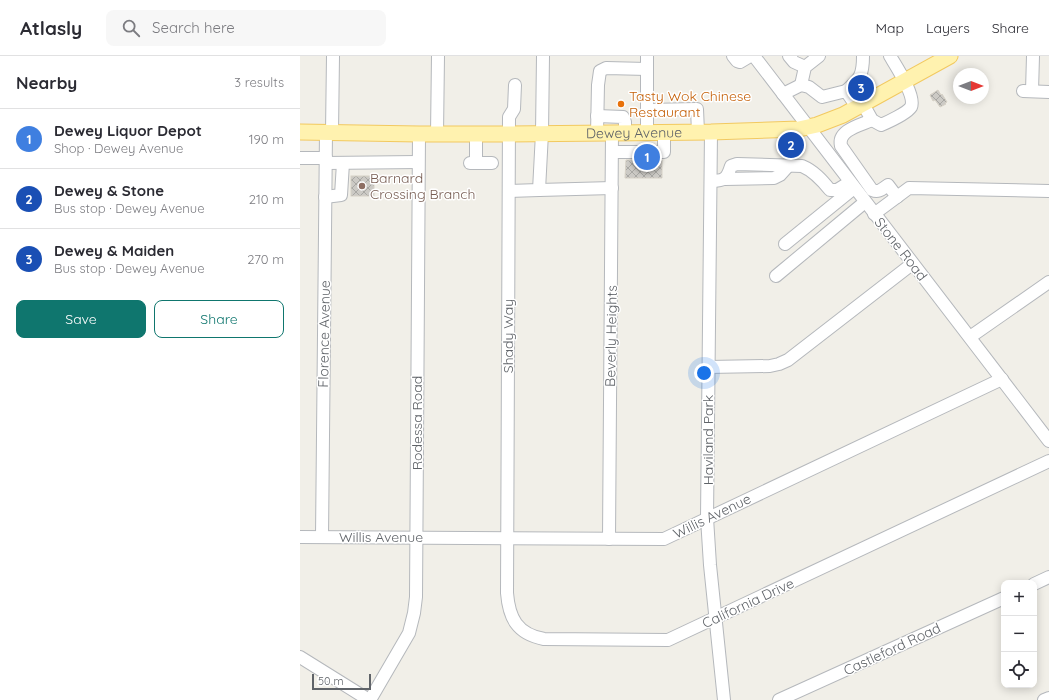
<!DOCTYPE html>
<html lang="en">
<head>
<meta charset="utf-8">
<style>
	:root { --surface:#fff; --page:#f7f7f7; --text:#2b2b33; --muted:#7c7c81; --line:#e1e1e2; --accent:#0f766e }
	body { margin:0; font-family:Quicksand,sans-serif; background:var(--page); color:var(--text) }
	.controls { position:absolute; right:12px; bottom:12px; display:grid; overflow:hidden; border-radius:8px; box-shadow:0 2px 10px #0003 }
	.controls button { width:36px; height:36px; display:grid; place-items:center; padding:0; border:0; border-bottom:1px solid var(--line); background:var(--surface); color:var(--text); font:20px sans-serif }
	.compass { position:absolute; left:653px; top:12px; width:36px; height:36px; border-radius:50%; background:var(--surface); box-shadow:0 2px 10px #0003; rotate:90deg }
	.scale { position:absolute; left:12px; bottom:10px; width:59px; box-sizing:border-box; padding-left:4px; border:2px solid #5f6368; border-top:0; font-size:11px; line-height:14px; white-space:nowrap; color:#5f6368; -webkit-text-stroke:3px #fff; paint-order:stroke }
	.you { position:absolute; left:404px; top:317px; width:14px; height:14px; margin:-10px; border:3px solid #fff; border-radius:50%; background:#1a73e8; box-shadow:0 0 0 6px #1a73e833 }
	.badge { display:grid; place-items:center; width:26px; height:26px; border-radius:50%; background:var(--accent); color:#fff; font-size:13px; font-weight:700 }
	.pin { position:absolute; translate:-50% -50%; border:2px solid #fff; box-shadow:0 1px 4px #0006 }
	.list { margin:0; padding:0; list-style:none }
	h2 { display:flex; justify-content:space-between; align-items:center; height:52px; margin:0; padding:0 16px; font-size:17px }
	h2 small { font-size:13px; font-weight:400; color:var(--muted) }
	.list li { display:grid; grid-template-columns:26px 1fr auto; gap:12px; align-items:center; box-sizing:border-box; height:60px; padding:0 16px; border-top:1px solid var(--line) }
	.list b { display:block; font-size:15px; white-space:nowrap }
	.list p { margin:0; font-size:13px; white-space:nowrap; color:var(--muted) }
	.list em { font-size:13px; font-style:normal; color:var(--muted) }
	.actions { display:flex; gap:8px; padding:12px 16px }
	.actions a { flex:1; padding:9px 0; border:1px solid var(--accent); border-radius:8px; text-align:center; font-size:14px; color:var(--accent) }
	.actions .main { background:var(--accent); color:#fff }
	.icon { flex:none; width:22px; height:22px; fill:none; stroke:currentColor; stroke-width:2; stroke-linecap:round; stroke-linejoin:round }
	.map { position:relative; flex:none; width:749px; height:644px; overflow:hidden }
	header { display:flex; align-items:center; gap:24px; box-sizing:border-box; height:56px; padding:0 20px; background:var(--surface); border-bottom:1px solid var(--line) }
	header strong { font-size:19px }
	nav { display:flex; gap:22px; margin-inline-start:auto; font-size:14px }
	.search { width:280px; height:36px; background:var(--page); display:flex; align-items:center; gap:10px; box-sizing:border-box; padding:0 14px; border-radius:8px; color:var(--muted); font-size:15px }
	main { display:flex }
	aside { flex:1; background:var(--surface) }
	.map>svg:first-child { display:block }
</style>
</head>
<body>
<header>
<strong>Atlasly</strong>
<div class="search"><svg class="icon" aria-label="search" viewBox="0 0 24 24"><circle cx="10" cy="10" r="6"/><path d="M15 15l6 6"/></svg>Search here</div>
<nav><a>Map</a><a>Layers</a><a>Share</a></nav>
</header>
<main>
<aside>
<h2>Nearby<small>3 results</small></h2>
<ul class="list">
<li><span class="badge" style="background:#3f7fe0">1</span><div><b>Dewey Liquor Depot</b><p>Shop · Dewey Avenue</p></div><em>190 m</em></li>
<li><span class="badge" style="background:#1a4fb4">2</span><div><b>Dewey &amp; Stone</b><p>Bus stop · Dewey Avenue</p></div><em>210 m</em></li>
<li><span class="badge" style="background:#1a4fb4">3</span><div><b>Dewey &amp; Maiden</b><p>Bus stop · Dewey Avenue</p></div><em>270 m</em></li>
</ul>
<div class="actions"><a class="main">Save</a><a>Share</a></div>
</aside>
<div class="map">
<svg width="749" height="644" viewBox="0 0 749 644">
	<defs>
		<pattern id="building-cross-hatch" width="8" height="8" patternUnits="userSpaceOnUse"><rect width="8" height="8" fill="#cccac5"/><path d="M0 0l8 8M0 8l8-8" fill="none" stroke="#a9a8a4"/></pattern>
	</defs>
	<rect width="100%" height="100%" fill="#f1efe8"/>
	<!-- building -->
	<g fill="url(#building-cross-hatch)" stroke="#d6d1c6">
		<path d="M638 34 641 39 642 38 647 46 645 47 646 48 640 51 635 44 633 45 630 39Z"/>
		<path d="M326 104H362V122H325Z"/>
		<rect x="51" y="120" width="23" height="20"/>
	</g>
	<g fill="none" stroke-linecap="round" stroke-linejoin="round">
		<defs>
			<g id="minor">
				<path d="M433 0 437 5 440 6 450 0"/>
				<path d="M454 0 749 385"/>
				<path d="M489 0 494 6 505 11"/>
				<path d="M215 29 214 53 209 61 207 537C209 562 217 578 244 583L368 584 749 405"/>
				<path d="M501 29 505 11 519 0"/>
				<path d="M546 35C560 22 563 20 563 0"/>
				<path d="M723 35 749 36"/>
				<path d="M732 35 733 0"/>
				<path d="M483 38 501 29 509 31 522 41 546 35 557 51"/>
				<path d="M563 48 572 64 581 69C588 66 607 57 611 51 616 40 596 10 590 0"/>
				<path d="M347 54 397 53 398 76"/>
				<path d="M297 60 323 61 325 66V77"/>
				<path d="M572 64C561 69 537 74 541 90L572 134C579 137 582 133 588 129L597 141"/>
				<path d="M32 76 33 0"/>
				<path d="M411 76 407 462 410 509 424 644"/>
				<path d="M297 77 298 29 300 15 306 12 347 13"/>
				<path d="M347 77V0"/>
				<path d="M137 78 138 0"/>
				<path d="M312 96H364V77"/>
				<path d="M0 102H26"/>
				<path d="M26 107 118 106"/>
				<path d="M170 107H192"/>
				<path d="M176 107V78"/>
				<path d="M425 123 474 122 480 119 489 109"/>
				<path d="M411 125C424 125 427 123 431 110L437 108 502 110C514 115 522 124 530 134H537L550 126"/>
				<path d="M239 134 312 132"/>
				<path d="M209 135 239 134 242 77 243 0"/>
				<path d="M25 141 41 139 43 107"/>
				<path d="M574 158 609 132 749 135"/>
				<path d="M485 188 554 132"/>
				<path d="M476 220 565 146"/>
				<path d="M670 281 749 226"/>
				<path d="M408 311 470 310 479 308 488 304 612 208"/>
				<path d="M0 481 364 483 702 323"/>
				<path d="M22 481 26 76"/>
				<path d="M309 483 312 77"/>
				<path d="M734 528 749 521"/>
				<path d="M0 601 69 644"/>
				<path d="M70 644 109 577 114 557 116 541 119 78"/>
				<path d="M479 644 704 542"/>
				<path d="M744 644 749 642"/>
			</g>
			<g id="major">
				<path id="s1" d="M0 76 119 78H209L411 76 499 73 517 69 543 59 650 0"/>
			</g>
		</defs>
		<!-- minor casing -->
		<use href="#minor" stroke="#b5b8bc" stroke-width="14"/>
		<!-- major casing -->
		<use href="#major" stroke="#f2c960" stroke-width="17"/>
		<!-- minor -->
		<use href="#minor" stroke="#fff" stroke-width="12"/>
		<!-- major -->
		<use href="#major" stroke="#fff2af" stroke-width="15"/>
	</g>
	<!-- markers -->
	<circle fill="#e8710a" stroke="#fff" stroke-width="1.5" cx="321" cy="48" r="4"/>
	<circle fill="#8d6e63" stroke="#fff" stroke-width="1.5" cx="62" cy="130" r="4"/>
	<g text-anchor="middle" stroke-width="3" stroke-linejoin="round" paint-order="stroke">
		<!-- food labels -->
		<g font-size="14" fill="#c56008" stroke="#fff" text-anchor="start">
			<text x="329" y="45">Tasty Wok Chinese<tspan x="329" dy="16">Restaurant</tspan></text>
		</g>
		<!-- street labels -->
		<g font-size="14" fill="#5f6368" stroke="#fff">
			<text dy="5" stroke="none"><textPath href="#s1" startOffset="334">Dewey Avenue</textPath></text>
			<text transform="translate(601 193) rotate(52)" y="5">Stone Road</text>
			<text transform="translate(24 278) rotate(-89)" y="5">Florence Avenue</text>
			<text transform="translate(208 280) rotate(-90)" y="5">Shady Way</text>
			<text transform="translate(311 280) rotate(-89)" y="5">Beverly Heights</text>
			<text transform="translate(117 367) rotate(-90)" y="5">Rodessa Road</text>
			<text transform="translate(408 384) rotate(-90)" y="5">Haviland Park</text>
			<text transform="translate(412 460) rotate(-26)" y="5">Willis Avenue</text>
			<text x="81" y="486">Willis Avenue</text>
			<text transform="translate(448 547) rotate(-25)" y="5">California Drive</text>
			<text transform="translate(592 593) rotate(-25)" y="5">Castleford Road</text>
		</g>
		<!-- education labels -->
		<g font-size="14" fill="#785e54" stroke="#fff" text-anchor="start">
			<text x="70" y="127">Barnard<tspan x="70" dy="16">Crossing Branch</tspan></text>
		</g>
	</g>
</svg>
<div class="controls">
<button>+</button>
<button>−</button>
<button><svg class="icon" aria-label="locate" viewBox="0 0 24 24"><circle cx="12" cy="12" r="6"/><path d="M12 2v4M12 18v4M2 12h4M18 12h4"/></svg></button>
</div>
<svg class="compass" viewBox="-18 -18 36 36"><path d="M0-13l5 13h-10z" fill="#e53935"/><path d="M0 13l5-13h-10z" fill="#7c7c81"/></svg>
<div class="scale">50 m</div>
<div class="you"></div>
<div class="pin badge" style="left:347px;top:101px;background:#3f7fe0">1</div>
<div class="pin badge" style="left:491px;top:89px;background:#1a4fb4">2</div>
<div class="pin badge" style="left:561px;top:32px;background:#1a4fb4">3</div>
</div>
</main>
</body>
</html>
